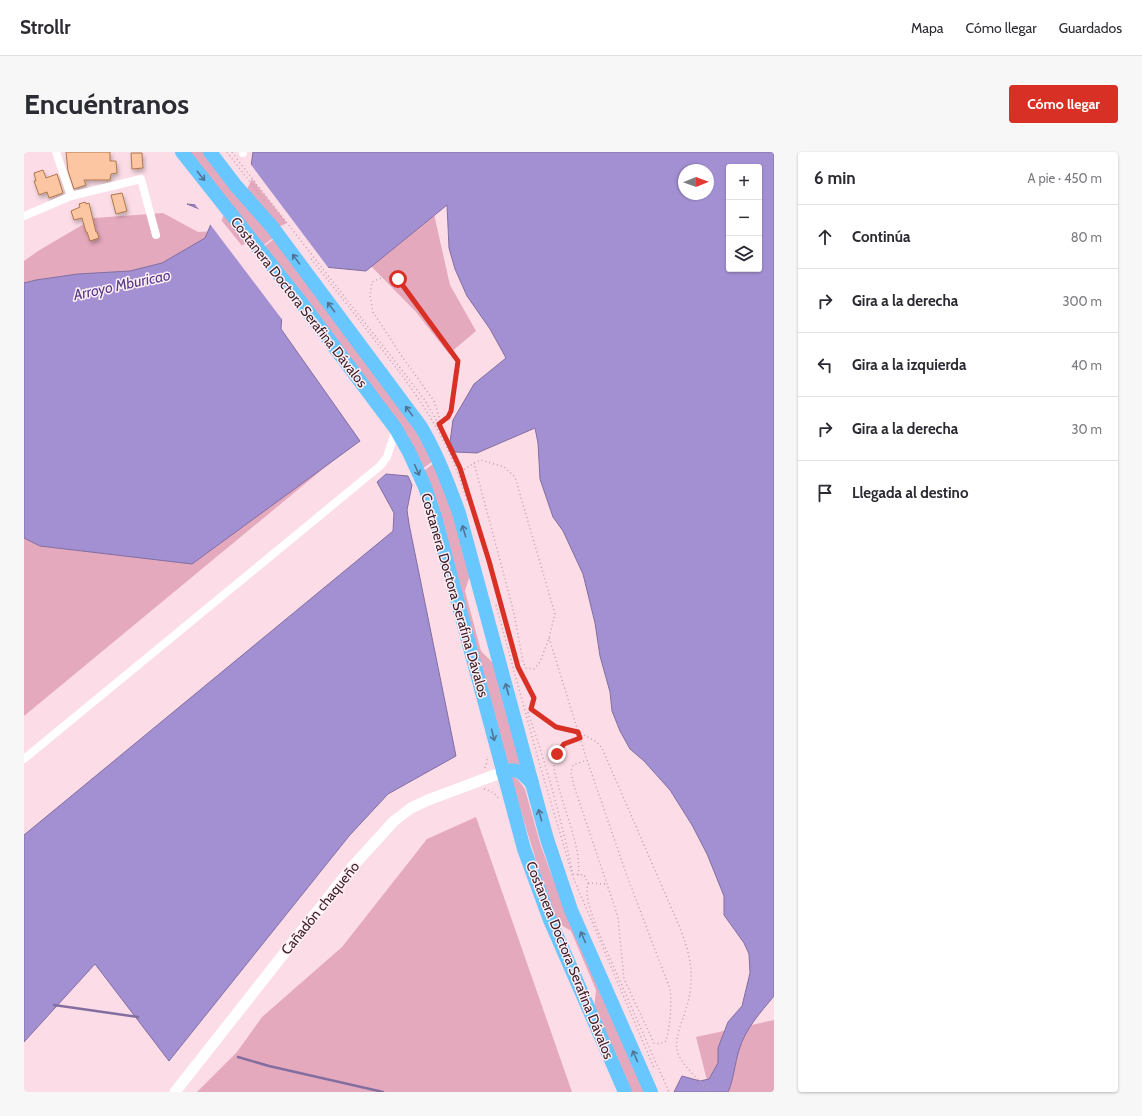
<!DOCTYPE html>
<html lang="es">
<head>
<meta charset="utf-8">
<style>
	:root { --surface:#fff; --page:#f7f7f7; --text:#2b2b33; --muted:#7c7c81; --line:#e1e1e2; --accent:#d93025 }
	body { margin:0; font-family:Cabin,sans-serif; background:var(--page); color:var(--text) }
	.controls { position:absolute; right:12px; top:12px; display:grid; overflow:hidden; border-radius:4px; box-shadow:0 1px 3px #0004 }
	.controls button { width:36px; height:36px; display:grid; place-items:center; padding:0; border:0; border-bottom:1px solid var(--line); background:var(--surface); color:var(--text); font:20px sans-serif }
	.compass { position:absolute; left:654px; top:12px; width:36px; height:36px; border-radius:50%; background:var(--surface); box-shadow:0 1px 3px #0004; rotate:89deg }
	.stop { position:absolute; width:12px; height:12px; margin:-9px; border:3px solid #d93025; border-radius:50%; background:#fff }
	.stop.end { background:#d93025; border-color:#fff; box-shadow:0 1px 4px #0008 }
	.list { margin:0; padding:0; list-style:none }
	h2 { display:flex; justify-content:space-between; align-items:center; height:52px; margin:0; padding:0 16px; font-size:17px }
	h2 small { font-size:13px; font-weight:400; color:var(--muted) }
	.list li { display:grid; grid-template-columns:26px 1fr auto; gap:12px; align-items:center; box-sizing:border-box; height:64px; padding:0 16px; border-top:1px solid var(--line) }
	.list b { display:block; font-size:15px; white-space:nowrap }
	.list em { font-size:13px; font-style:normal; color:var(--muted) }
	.icon { flex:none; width:22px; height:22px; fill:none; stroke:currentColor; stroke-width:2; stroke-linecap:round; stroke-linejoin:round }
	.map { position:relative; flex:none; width:750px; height:940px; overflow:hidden; border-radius:4px }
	header { display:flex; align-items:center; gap:24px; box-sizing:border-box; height:56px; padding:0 20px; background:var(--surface); border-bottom:1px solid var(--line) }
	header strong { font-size:19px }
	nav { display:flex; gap:22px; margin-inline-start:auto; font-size:14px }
	.intro { display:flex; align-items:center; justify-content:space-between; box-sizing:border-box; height:96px; padding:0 24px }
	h1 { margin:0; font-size:28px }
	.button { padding:10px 18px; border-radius:4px; background:var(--accent); color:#fff; font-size:14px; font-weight:700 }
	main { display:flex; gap:24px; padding:0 24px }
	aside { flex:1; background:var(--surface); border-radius:4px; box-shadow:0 1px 3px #0004 }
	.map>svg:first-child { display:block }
</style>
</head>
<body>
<header>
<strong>Strollr</strong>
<nav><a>Mapa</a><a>Cómo llegar</a><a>Guardados</a></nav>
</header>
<div class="intro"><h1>Encuéntranos</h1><a class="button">Cómo llegar</a></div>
<main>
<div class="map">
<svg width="750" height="940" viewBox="0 0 750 940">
	<defs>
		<filter id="shadow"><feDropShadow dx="1.5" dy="3" stdDeviation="2" flood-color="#0004"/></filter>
	</defs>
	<rect width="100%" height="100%" fill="#fcdde7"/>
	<!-- green -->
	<g fill="#e5a9be">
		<path d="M164 0H181L221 42 230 22 396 0 426 133 452 179 425 202 392 160 343 110 265 70 244 80 249 86 237 95 231 87 208 98 0 336V109L14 99 70 66 139 61 174 80 193 79 201 60Z"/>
		<path d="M250 87 373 246 409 309 398 317 238 96Z"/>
		<path d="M328 293 0 564V346Z"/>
		<path d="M410 311 422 337 446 423 441 439 457 499 470 512 497 613 483 611 399 320Z"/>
		<path d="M488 623 495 629 501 637 516 691 526 719 555 790 621 940H606L570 857 572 838 547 779 534 771 527 757 486 624Z"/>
		<path d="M452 665 548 940H173L213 900 238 865 318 795 403 687Z"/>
		<path d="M750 868V940H686L672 885Z"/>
	</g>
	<!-- water -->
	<g fill="#a290d2" stroke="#836ea0" fill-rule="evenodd">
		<path d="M229 0H750V844C737 860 721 877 715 898 711 911 709 930 704 940H650L658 924 676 929 685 927 694 911V896L704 870 718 854 726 821 725 802 720 791 700 763V744L683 702 668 673 646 638 620 609 606 597 596 579 588 559 586 540 576 504 571 471 559 422 539 379 529 365 516 327 514 291 511 276 453 301 431 300 426 290 429 268 450 232 482 206 466 177 443 144 431 117 425 96 423 53 342 119 300 115 226 21ZM705 15H735V117H705ZM660 18H684V42H660Z"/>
		<path d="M163 52 183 54 259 148 257 177 336 289 168 412 16 394 0 386V131L12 128 54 122 106 119 138 111 181 86 187 72 180 59Z"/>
		<path d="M362 322 384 324 388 333 383 358 385 372 432 604 364 642 325 684 145 909 71 812 0 890V683L369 379 370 361 353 330Z"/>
	</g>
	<!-- pier -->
	<g fill="#fcdde7">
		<path d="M225 10 306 118 299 116 224 22Z"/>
		<path d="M170 51 185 53 261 147 260 170Z"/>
	</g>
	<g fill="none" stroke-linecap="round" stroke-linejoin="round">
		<!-- stream -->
		<g stroke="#836ea0" stroke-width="2.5">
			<path d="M30 853 114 865"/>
			<path d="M214 905 245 914 359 940"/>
		</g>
	</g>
	<!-- building -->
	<g fill="#fbc6a1" stroke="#af764b" filter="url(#shadow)">
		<path d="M42 0H86V9H92L93 21 87 22 86 28H60L62 33 50 37 44 19Z"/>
		<path d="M107 1H118L119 16 108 17Z"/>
		<path d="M19 18 22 26 33 22 39 41 25 46 23 40 15 43 10 29H12L10 21Z"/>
		<path d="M98 41 103 59 92 62 87 43Z"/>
		<path d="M61 50 62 52 65 51 72 80H73L75 86 66 89 63 80H62L58 66 50 68 47 59 56 55 55 52Z"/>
	</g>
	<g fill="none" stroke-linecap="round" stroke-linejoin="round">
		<!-- path -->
		<g stroke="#c0a2ac" stroke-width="1.5" stroke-dasharray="1 3" stroke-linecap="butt">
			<path d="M203 0 242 51"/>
			<path d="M208 0 211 4"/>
			<path d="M213 7 377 217 400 247 419 279 436 316 465 409 494 515 510 546 509 553 504 561C523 614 537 667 549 722L560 723 564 731C560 746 569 764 574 779L645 940"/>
			<path d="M287 107C308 133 329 160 349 186 390 238 425 284 443 349"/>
			<path d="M415 272C421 268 424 265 427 259L434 209 374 127 362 124 348 130 346 144 349 160 379 206 410 249 417 271"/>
			<path d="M437 320 450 311 457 308 480 315 491 325 531 462 525 486 516 510 510 517 502 516 499 510 490 461 450 311"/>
			<path d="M472 453 515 610 549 725 630 916"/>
			<path d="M525 486 563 608 603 724 646 837C648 853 646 874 642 889L636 892 630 891 600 827 594 765 550 634 547 620 549 613 563 608"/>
			<path d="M507 557 532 575 554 580 573 590 578 596 656 776C666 802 671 822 664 850 661 863 650 886 653 898 656 912 676 929 687 940"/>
			<path d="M461 616 463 610V604"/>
			<path d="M460 637C467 639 471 641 475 647"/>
			<path d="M554 723C558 700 542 662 536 640 534 631 530 621 530 613 531 598 543 589 556 585"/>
			<path d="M564 731 583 732"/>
		</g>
		<!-- street -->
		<g stroke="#fff" stroke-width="8">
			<path d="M32 0 47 44"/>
			<path d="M219 1V0"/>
			<path d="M0 64 47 44 117 27 132 83"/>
			<path d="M0 607 356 314 363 305 372 277"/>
		</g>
		<!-- secondary -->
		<path stroke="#fff" stroke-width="11" d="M151 940 329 714 370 669 387 656 404 648 479 620"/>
		<!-- highway -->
		<g stroke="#68c7fe" stroke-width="14">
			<path d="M158 0 276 149 372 277 385 300 401 335 411 365 500 697 526 768 601 940"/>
			<path d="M186 0 212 34 249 76 397 275C413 302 424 331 435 361L523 687 547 758 627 940"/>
			<path d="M479 620C494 615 498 621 508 631"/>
		</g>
	</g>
	<!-- one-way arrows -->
	<defs><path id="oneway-shaft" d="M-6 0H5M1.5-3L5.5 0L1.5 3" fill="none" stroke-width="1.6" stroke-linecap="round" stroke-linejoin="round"/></defs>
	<g stroke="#527494">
		<use href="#oneway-shaft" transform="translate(177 24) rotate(51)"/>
		<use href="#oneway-shaft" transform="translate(272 107) rotate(-126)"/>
		<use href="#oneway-shaft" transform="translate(307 155) rotate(-127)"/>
		<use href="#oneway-shaft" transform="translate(385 259) rotate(-127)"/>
		<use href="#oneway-shaft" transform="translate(393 318) rotate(66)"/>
		<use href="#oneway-shaft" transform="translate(440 379) rotate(-106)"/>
		<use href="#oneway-shaft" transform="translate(483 537) rotate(-105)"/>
		<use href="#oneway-shaft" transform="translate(469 583) rotate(76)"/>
		<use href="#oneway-shaft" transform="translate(516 663) rotate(-105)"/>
		<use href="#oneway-shaft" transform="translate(559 785) rotate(-114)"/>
		<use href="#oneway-shaft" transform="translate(611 904) rotate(-114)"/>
	</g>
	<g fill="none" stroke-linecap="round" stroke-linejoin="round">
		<!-- route -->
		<path stroke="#d93025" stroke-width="5" d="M374 127 434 209 427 259 424 265 415 272 436 316 465 409 494 515 510 546 507 557 532 575 554 580 556 586 540 592 533 602"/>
	</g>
	<g text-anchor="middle" stroke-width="3" stroke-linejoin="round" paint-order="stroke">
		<!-- street labels -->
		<g font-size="14" fill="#3c202b" stroke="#ffeff4">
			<text transform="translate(275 150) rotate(52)" y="5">Costanera Doctora Serafina Dávalos</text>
			<text transform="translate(431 443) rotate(74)" y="5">Costanera Doctora Serafina Dávalos</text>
			<text transform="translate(296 756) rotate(-51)" y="5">Cañadón chaqueño</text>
			<text transform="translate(546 808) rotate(68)" y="5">Costanera Doctora Serafina Dávalos</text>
		</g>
		<!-- water labels -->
		<g font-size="15" font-style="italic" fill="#563b8a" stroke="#ffeff4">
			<text transform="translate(98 133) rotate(-12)" y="5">Arroyo Mburicao</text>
		</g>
	</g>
</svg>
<div class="controls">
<button>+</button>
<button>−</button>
<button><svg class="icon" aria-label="layers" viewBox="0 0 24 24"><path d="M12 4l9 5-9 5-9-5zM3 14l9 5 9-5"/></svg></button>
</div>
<svg class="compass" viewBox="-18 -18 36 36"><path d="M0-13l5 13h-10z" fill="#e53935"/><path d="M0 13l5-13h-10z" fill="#7c7c81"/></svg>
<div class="stop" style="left:374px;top:127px"></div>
<div class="stop end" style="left:533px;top:602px"></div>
</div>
<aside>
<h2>6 min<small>A pie · 450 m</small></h2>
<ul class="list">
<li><svg class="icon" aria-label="ahead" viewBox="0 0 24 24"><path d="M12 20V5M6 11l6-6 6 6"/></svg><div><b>Continúa</b></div><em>80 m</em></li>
<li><svg class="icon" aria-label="right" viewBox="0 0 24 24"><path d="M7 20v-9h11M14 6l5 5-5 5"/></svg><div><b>Gira a la derecha</b></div><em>300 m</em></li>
<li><svg class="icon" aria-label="left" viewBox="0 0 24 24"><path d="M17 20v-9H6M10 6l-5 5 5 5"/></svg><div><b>Gira a la izquierda</b></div><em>40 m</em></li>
<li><svg class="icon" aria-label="right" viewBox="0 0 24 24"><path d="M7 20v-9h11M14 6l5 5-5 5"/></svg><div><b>Gira a la derecha</b></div><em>30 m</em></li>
<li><svg class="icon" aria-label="arrive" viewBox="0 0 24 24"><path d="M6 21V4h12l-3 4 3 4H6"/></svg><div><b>Llegada al destino</b></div></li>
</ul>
</aside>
</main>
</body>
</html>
